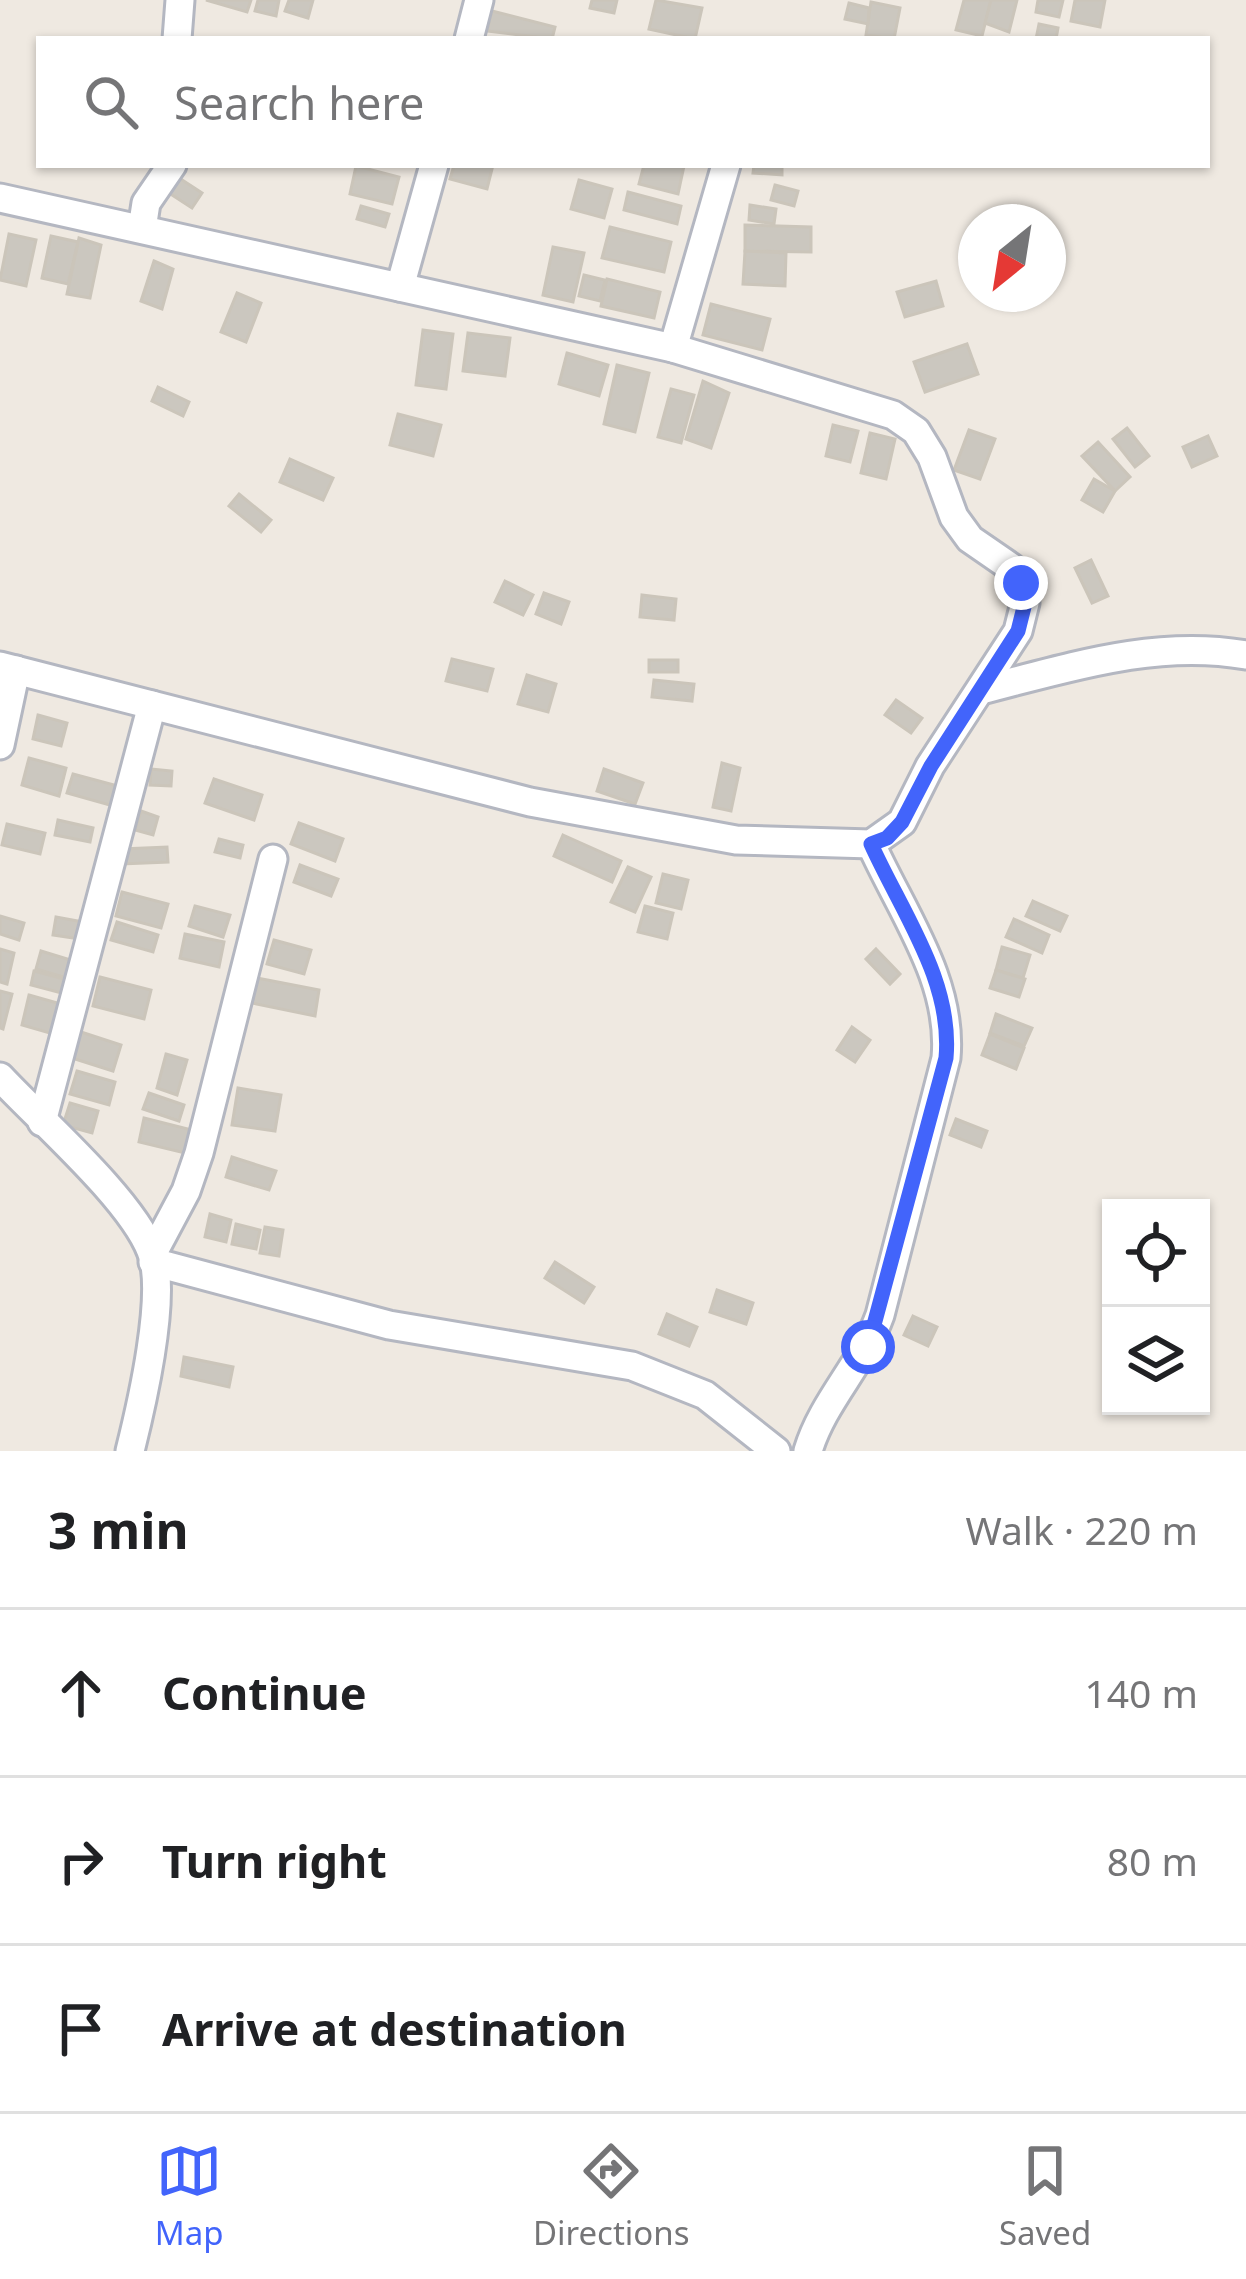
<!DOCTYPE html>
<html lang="en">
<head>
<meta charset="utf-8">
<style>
	:root { --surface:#fff; --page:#f2f2f2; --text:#202124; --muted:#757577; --line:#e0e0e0; --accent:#4264fb }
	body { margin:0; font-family:"Noto Sans",sans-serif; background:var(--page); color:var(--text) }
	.controls { position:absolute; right:36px; bottom:36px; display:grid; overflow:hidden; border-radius:0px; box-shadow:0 3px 9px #0004 }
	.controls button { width:108px; height:108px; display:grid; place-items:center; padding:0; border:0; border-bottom:3px solid var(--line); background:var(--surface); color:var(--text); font:60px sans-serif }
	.compass { position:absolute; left:958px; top:204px; width:108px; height:108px; border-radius:50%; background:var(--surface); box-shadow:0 3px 9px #0004; rotate:210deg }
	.stop { position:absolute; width:36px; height:36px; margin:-27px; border:9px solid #4264fb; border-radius:50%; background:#fff }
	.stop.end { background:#4264fb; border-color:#fff; box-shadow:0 3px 12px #0008 }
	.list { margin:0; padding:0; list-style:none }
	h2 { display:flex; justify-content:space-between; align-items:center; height:156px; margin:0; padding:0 48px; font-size:51px }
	h2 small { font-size:39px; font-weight:400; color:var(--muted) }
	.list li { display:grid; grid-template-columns:78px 1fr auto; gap:36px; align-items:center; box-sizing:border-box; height:168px; padding:0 48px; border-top:3px solid var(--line) }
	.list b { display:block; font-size:45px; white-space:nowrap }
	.list em { font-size:39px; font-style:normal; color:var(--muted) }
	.icon { flex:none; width:66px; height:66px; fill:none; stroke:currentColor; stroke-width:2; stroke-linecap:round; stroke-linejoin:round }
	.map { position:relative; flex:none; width:1246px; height:1451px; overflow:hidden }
	.search { position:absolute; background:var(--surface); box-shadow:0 3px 9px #0004; left:36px; right:36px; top:36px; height:132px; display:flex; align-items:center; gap:30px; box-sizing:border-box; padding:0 42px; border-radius:0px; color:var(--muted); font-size:45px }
	.sheet { height:660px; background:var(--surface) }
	nav { display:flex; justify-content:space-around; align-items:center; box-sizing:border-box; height:168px; border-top:3px solid var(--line); background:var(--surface); font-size:33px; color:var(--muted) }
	nav a { display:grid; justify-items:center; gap:6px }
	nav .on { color:var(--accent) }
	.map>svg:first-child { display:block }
</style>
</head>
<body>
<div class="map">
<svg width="1246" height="1451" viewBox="0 0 1246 1451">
	<rect width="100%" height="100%" fill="#efe9e1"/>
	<!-- building -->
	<g fill="#cbc7bf" stroke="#cbc5ba" stroke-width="3">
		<path d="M206 0H251L247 12Z"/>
		<path d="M258 0H279L276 16 255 11Z"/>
		<path d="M289 0H313L308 18 285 11Z"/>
		<path d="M592 0H617L614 13 590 8Z"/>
		<path d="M656 0 702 8 695 39 649 29Z"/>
		<path d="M964 0H991L982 36 956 30Z"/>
		<path d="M991 0H1017L1009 32 985 23Z"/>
		<path d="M1038 0H1063L1059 17 1036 12Z"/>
		<path d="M1075 0H1105L1100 27 1071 21Z"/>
		<path d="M871 2 900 8 894 39 866 35Z"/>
		<path d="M849 3 869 8 868 24 845 19Z"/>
		<path d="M492 11 555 27 552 39 487 31Z"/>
		<path d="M1039 24 1058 28 1056 39H1036Z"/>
		<path d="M454 165H493L487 189 450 179Z"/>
		<path d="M644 165 684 166 678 194 639 184Z"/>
		<path d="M754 165H782V175L753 173Z"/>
		<path d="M356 166 399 177 392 204 350 194Z"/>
		<path d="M173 174 202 193 192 208 163 189Z"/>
		<path d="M579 180 612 189 604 218 571 209Z"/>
		<path d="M775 185 798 191 794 206 771 200Z"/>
		<path d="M628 192 681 206 677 224 624 210Z"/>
		<path d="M750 205 776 209 774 224 749 220Z"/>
		<path d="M361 206 389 214 385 227 357 219Z"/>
		<path d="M745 225 811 227V252L745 251Z"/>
		<path d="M610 227 671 242 664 272 602 258Z"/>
		<path d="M9 234 36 240 26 286 0 280Z"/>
		<path d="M51 236 78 242 68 284 42 278Z"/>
		<path d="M79 238 101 245 90 298 67 294Z"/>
		<path d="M553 247 584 253 573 302 543 295Z"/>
		<path d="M745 251 786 253 785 286 743 284Z"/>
		<path d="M154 261 173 269 162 309 141 301Z"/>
		<path d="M584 275 605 280 600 301 579 296Z"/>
		<path d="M607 279 660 292 654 318 601 306Z"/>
		<path d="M936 281 943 306 905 317 897 292Z"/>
		<path d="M237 293 261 303 246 342 221 332Z"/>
		<path d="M711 304 770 319 762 350 703 335Z"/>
		<path d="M423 330 453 334 446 389 416 385Z"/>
		<path d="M468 333 510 338 505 376 463 371Z"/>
		<path d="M967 344 978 374 925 392 914 362Z"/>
		<path d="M567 353 608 365 599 396 559 384Z"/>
		<path d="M617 365 649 373 635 432 604 424Z"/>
		<path d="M703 381 729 393 711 448 686 439Z"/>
		<path d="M158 387 189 402 183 416 152 401Z"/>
		<path d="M671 389 694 395 681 443 658 437Z"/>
		<path d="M398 414 441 425 433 456 390 445Z"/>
		<path d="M833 425 858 431 850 462 826 456Z"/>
		<path d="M1127 428 1149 456 1135 467 1113 439Z"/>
		<path d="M969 430 995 439 980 479 954 470Z"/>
		<path d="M870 433 895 439 886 479 861 473Z"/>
		<path d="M1208 436 1217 456 1192 467 1183 447Z"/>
		<path d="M1098 442 1130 477 1115 491 1082 456Z"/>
		<path d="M290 459 333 478 323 500 280 482Z"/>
		<path d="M1094 479 1115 491 1103 512 1082 500Z"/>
		<path d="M239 494 271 520 261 532 229 506Z"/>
		<path d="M1091 560 1108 596 1092 603 1075 568Z"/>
		<path d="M505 581 533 595 523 615 495 602Z"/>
		<path d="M544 593 569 602 561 624 536 614Z"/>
		<path d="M642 595 676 599 674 620 640 617Z"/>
		<path d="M452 659 493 669 487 691 446 681Z"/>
		<rect x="649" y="660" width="29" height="12"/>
		<path d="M527 675 556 684 548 712 518 704Z"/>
		<path d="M654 680 694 684 692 701 652 697Z"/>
		<path d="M896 700 922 718 911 733 885 715Z"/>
		<path d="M38 715 67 723 61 746 33 739Z"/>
		<path d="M29 758 66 768 59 796 22 785Z"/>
		<path d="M722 763 740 768 731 811 713 807Z"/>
		<path d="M151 769 172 771 171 786 150 785Z"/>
		<path d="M604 769 643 783 635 804 597 791Z"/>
		<path d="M73 774 118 786 113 806 67 793Z"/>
		<path d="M214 779 262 795 254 820 205 803Z"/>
		<path d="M141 811 158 817 153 835 135 830Z"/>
		<path d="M58 820 93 828 90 842 55 835Z"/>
		<path d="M299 823 343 839 335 861 291 844Z"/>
		<path d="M7 824 45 833 40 854 2 845Z"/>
		<path d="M563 835 621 861 612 882 554 856Z"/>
		<path d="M219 839 243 845 240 858 215 852Z"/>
		<path d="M167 847 168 862 122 864V849Z"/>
		<path d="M300 865 338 879 331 896 294 882Z"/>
		<path d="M628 867 651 877 635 912 611 902Z"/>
		<path d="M663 874 688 880 681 909 656 903Z"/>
		<path d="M122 892 168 904 161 928 116 916Z"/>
		<path d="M1033 901 1067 916 1060 931 1026 916Z"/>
		<path d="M195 906 230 915 223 937 189 926Z"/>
		<path d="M645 906 673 913 667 939 638 932Z"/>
		<path d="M0 916 24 923 19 940 0 934Z"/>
		<path d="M56 917 83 922 80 939 53 935Z"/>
		<path d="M1014 919 1049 935 1042 953 1006 937Z"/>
		<path d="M117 922 158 935 153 952 111 940Z"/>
		<path d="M185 934 224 942 219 967 180 958Z"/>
		<path d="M274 940 311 950 304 974 267 964Z"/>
		<path d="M1002 947 1030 955 1023 978 996 970Z"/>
		<path d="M0 949 14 953 7 984 0 982Z"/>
		<path d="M876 949 900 974 890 984 866 959Z"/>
		<path d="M41 951 74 961 70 979 36 969Z"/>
		<path d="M996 970 1025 979 1019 997 990 988Z"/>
		<path d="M34 971 68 980 65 994 31 985Z"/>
		<path d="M100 977 151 990 144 1019 93 1006Z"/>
		<path d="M257 978 319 990 315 1016 252 1003Z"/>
		<path d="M0 991 12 994 3 1029 0 1028Z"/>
		<path d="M29 995 61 1004 53 1034 22 1025Z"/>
		<path d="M996 1014 1032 1028 1024 1046 990 1033Z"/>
		<path d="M852 1027 870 1040 855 1062 837 1050Z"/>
		<path d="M81 1032 121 1045 113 1071 72 1058Z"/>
		<path d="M990 1034 1024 1048 1016 1069 982 1055Z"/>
		<path d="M166 1054 187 1060 177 1095 157 1088Z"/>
		<path d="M77 1071 115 1082 109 1105 70 1094Z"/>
		<path d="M238 1088 281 1095 275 1131 232 1125Z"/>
		<path d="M149 1093 184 1105 179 1121 143 1109Z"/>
		<path d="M70 1103 98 1111 92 1133 63 1125Z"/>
		<path d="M144 1118 192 1130 185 1153 139 1142Z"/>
		<path d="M956 1119 987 1131 981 1147 950 1135Z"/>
		<path d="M232 1157 276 1171 269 1190 226 1177Z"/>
		<path d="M210 1214 231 1220 226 1242 205 1237Z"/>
		<path d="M236 1224 260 1230 256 1249 232 1244Z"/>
		<path d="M265 1227 283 1230 279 1256 260 1253Z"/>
		<path d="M555 1262 594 1287 584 1303 545 1278Z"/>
		<path d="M717 1290 753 1303 746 1324 710 1312Z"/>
		<path d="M667 1314 697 1327 689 1346 659 1334Z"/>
		<path d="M913 1316 937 1327 928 1346 904 1335Z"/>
		<path d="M184 1357 233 1367 229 1387 181 1376Z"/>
	</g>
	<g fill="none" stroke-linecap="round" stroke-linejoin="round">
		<defs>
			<g id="minor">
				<path d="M177 39 180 0"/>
				<path d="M469 39 479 0"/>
				<path d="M0 198 673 348 893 415 916 431 932 457 954 517 970 539 1012 568 1025 603 1018 631 930 766 902 822 871 844 736 840 530 802 0 666"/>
				<path d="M142 229 146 203 172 165"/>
				<path d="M400 287 434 165"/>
				<path d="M673 348 726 165"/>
				<path d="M981 690C1068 668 1155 639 1246 655"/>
				<path d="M0 745 16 670"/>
				<path d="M0 1077C40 1120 131 1199 151 1251 168 1292 141 1407 130 1451"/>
				<path d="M42 1122 152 705"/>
				<path d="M153 1253 186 1191 199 1153 273 859"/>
				<path d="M153 1262 389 1325 632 1366 705 1395 776 1451"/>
				<path d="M808 1451C823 1401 862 1365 880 1315L946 1058C953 981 902 913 871 844"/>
			</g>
		</defs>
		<!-- minor casing -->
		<use href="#minor" stroke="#b4b7c1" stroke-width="33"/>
		<!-- minor -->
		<use href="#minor" stroke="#fff" stroke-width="27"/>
	</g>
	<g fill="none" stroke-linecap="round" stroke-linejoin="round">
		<!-- route -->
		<path stroke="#4264fb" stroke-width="15" d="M868 1347 946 1058C953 981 902 913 871 844L887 838 902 822 931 766 1018 631 1025 603 1021 583"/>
	</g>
</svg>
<div class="controls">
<button><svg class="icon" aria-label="locate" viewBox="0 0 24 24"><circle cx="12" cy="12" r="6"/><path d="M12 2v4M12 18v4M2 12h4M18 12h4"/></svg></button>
<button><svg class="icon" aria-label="layers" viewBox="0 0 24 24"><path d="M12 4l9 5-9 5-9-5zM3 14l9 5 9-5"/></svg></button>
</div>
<svg class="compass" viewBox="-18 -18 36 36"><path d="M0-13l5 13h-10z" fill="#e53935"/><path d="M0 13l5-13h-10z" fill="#757577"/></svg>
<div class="stop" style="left:868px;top:1347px"></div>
<div class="stop end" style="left:1021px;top:583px"></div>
<div class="search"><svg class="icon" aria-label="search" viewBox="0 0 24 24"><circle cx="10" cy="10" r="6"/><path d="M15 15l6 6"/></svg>Search here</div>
</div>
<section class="sheet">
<h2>3 min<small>Walk · 220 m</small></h2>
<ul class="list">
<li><svg class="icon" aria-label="ahead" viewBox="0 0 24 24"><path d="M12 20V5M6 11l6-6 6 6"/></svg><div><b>Continue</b></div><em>140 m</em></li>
<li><svg class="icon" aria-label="right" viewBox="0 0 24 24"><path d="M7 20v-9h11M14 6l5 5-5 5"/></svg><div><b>Turn right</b></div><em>80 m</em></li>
<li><svg class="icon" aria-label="arrive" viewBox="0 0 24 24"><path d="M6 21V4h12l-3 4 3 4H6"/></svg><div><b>Arrive at destination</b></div></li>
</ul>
</section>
<nav>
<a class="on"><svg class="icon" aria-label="map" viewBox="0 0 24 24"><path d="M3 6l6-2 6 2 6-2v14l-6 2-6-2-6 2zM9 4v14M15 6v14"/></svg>Map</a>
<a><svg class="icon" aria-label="directions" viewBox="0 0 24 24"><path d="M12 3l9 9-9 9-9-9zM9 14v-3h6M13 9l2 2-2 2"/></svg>Directions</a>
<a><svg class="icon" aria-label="saved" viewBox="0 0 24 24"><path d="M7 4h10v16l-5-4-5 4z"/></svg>Saved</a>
</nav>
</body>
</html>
